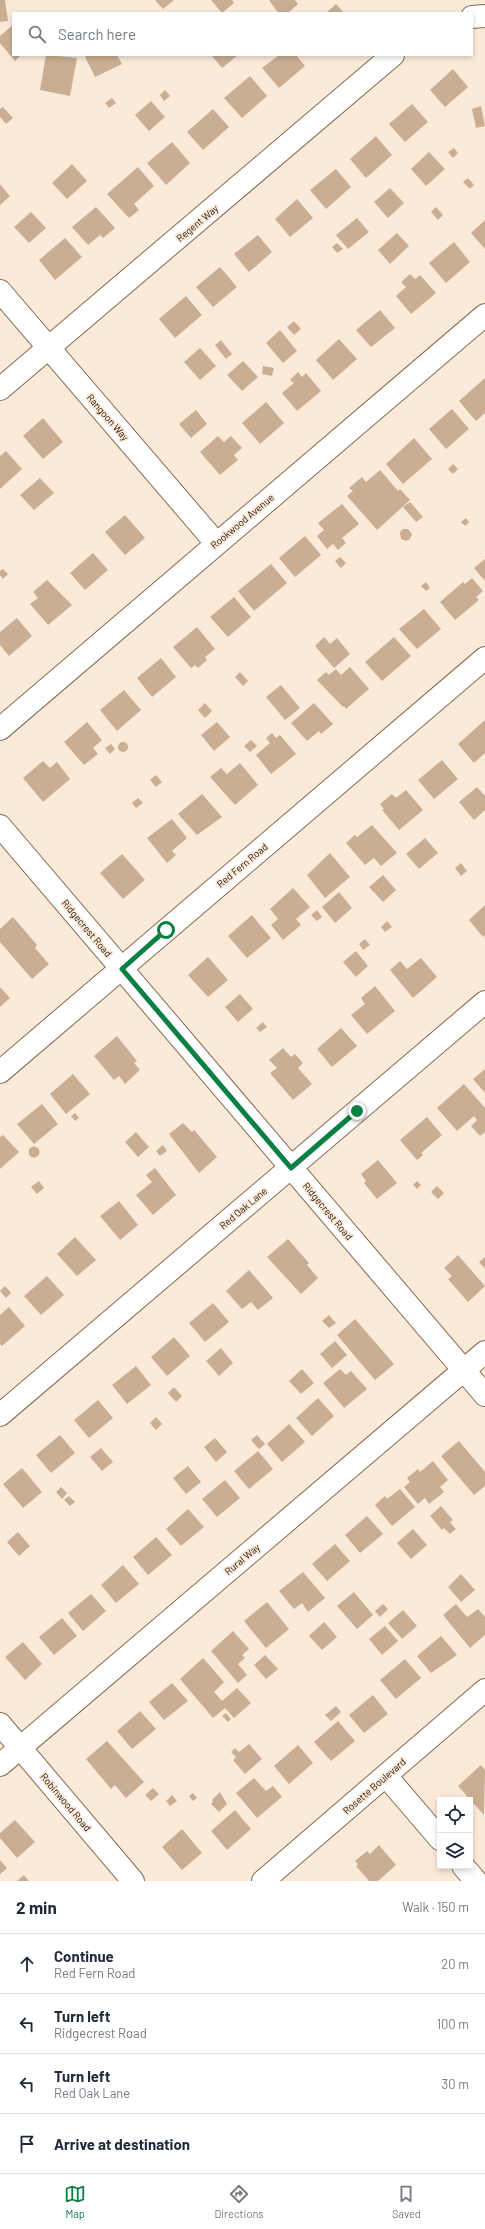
<!DOCTYPE html>
<html lang="en">
<head>
<meta charset="utf-8">
<style>
	:root { --surface:#fff; --page:#f6f6f7; --text:#1f2937; --muted:#747a83; --line:#e0e1e3; --accent:#0b8043 }
	body { margin:0; font-family:Barlow,sans-serif; background:var(--page); color:var(--text) }
	.controls { position:absolute; right:12px; bottom:12px; display:grid; overflow:hidden; border-radius:0px; box-shadow:0 2px 6px #0003 }
	.controls button { width:36px; height:36px; display:grid; place-items:center; padding:0; border:0; border-bottom:1px solid var(--line); background:var(--surface); color:var(--text); font:20px sans-serif }
	.stop { position:absolute; width:12px; height:12px; margin:-9px; border:3px solid #0b8043; border-radius:50%; background:#fff }
	.stop.end { background:#0b8043; border-color:#fff; box-shadow:0 1px 4px #0008 }
	.list { margin:0; padding:0; list-style:none }
	h2 { display:flex; justify-content:space-between; align-items:center; height:52px; margin:0; padding:0 16px; font-size:17px }
	h2 small { font-size:13px; font-weight:400; color:var(--muted) }
	.list li { display:grid; grid-template-columns:26px 1fr auto; gap:12px; align-items:center; box-sizing:border-box; height:60px; padding:0 16px; border-top:1px solid var(--line) }
	.list b { display:block; font-size:15px; white-space:nowrap }
	.list p { margin:0; font-size:13px; white-space:nowrap; color:var(--muted) }
	.list em { font-size:13px; font-style:normal; color:var(--muted) }
	.icon { flex:none; width:22px; height:22px; fill:none; stroke:currentColor; stroke-width:2; stroke-linecap:round; stroke-linejoin:round }
	.map { position:relative; flex:none; width:485px; height:1881px; overflow:hidden }
	.search { position:absolute; background:var(--surface); box-shadow:0 2px 6px #0003; left:12px; right:12px; top:12px; height:44px; display:flex; align-items:center; gap:10px; box-sizing:border-box; padding:0 14px; border-radius:0px; color:var(--muted); font-size:15px }
	.sheet { height:292px; background:var(--surface) }
	nav { display:flex; justify-content:space-around; align-items:center; box-sizing:border-box; height:56px; border-top:1px solid var(--line); background:var(--surface); font-size:11px; color:var(--muted) }
	nav a { display:grid; justify-items:center; gap:2px }
	nav .on { color:var(--accent) }
	.map>svg:first-child { display:block }
</style>
</head>
<body>
<div class="map">
<svg width="485" height="1881" viewBox="0 0 485 1881">
	<rect width="100%" height="100%" fill="#fcead9"/>
	<!-- building -->
	<g fill="#c9ae93">
		<path d="M0 0H5L8 21 0 22Z"/>
		<path d="M155 0H174L163 9Z"/>
		<path d="M211 0H232L234 3 222 13Z"/>
		<path d="M269 0H295L298 4 288 13H278Z"/>
		<path d="M336 4 344 13H326Z"/>
		<path d="M13 25V55H21L15 61 0 43V36Z"/>
		<path d="M46 55 77 58 70 96 40 90Z"/>
		<path d="M89 55H117L122 64 95 77 85 57Z"/>
		<path d="M211 55H238L222 68Z"/>
		<path d="M279 55H296L305 66 279 88 262 68Z"/>
		<path d="M453 69 468 87 445 107 430 90Z"/>
		<path d="M250 76 267 96 242 118 224 98Z"/>
		<path d="M165 90 170 96 164 101 160 95Z"/>
		<path d="M112 98 116 103 109 108 105 103Z"/>
		<path d="M151 101 165 117 149 131 135 115Z"/>
		<path d="M412 104 428 122 405 142 389 124Z"/>
		<path d="M481 106 485 126 476 128 472 109Z"/>
		<path d="M3 107 13 118 6 124 0 117V109Z"/>
		<path d="M213 109 229 127 203 150 187 132Z"/>
		<path d="M376 136 392 155 366 178 350 159Z"/>
		<path d="M172 142 190 163 166 185 147 163Z"/>
		<path d="M454 148 458 153 453 158 448 152Z"/>
		<path d="M429 152 445 169 426 186 411 169Z"/>
		<path d="M72 164 87 181 67 199 52 183Z"/>
		<path d="M138 167 154 186 134 204 139 210 129 218 107 194Z"/>
		<path d="M336 169 351 187 326 209 310 190Z"/>
		<path d="M468 178 474 185 470 189 463 182Z"/>
		<path d="M0 184 10 196 0 205Z"/>
		<path d="M390 188 404 203 388 218 374 202Z"/>
		<path d="M297 199 313 218 290 237 275 219Z"/>
		<path d="M96 207 115 228 103 238 100 235 88 245 72 227Z"/>
		<path d="M436 207 443 215 438 220 431 212Z"/>
		<path d="M31 212 46 228 29 243 14 227Z"/>
		<path d="M357 218 369 232 348 249 336 235Z"/>
		<path d="M485 220V249L471 233Z"/>
		<path d="M397 233 409 246 390 264 378 250Z"/>
		<path d="M258 235 272 252 249 272 234 254Z"/>
		<path d="M65 238 82 257 55 280 39 260Z"/>
		<path d="M454 242 470 262 446 283 429 263Z"/>
		<path d="M337 243 343 249 337 253 332 247Z"/>
		<path d="M220 267 237 287 213 307 196 287Z"/>
		<path d="M410 274 415 279 420 275 436 293 411 314 396 296 406 287 401 282Z"/>
		<path d="M186 296 202 315 175 338 159 319Z"/>
		<path d="M380 310 395 328 371 347 356 330Z"/>
		<path d="M294 321 301 329 294 335 287 327Z"/>
		<path d="M280 330 297 351 283 363 266 343Z"/>
		<path d="M339 339 357 359 333 380 316 360Z"/>
		<path d="M221 340 232 354 226 359 215 345Z"/>
		<path d="M200 348 216 366 200 380 184 362Z"/>
		<path d="M243 361 258 377 242 391 227 375Z"/>
		<path d="M263 366 274 368 272 376 262 374Z"/>
		<path d="M298 372 302 377 306 373 321 391 297 411 282 393 294 383 290 380Z"/>
		<path d="M485 378V413L476 421 459 401Z"/>
		<path d="M266 402 284 423 260 444 242 423Z"/>
		<path d="M452 409 469 429 446 449 429 429Z"/>
		<path d="M196 410 207 424 191 438 179 424Z"/>
		<path d="M43 418 63 442 43 459 23 436Z"/>
		<path d="M218 436 224 442 231 436 242 448 234 455 238 460 220 475 200 452Z"/>
		<path d="M414 438 432 459 403 484 386 464Z"/>
		<path d="M6 451 22 469 0 489V456Z"/>
		<path d="M453 464 458 469 453 474 448 469Z"/>
		<path d="M380 470 398 491 400 489 410 500 377 530 347 496 353 491 349 488 362 477 366 482Z"/>
		<path d="M40 478 54 493 34 510 20 495Z"/>
		<path d="M410 502 423 517 416 522 403 507Z"/>
		<path d="M342 504 359 524 342 538 346 543 338 550 333 544 327 549 317 536 324 530 318 523Z"/>
		<path d="M125 515 145 538 125 555 105 532Z"/>
		<path d="M466 518 469 522 465 526 461 522Z"/>
		<path d="M403 529H408L412 534 410 539 406 541 401 539 400 532Z"/>
		<path d="M305 536 321 555 295 577 279 558Z"/>
		<path d="M93 553 108 570 85 590 70 573Z"/>
		<path d="M340 557 346 563 341 568 335 561Z"/>
		<path d="M485 559V581L474 568Z"/>
		<path d="M271 564 287 583 254 611 238 591Z"/>
		<path d="M3 569 8 574 3 579 0 575V571Z"/>
		<path d="M472 578 483 591 476 597 479 600 455 620 440 602 463 582 465 584Z"/>
		<path d="M47 580 72 605 48 625 30 604 38 598 33 592Z"/>
		<path d="M426 582 430 588 426 591 421 586Z"/>
		<path d="M234 597 251 617 228 637 210 617Z"/>
		<path d="M424 609 441 629 417 649 399 629Z"/>
		<path d="M17 618 32 636 9 656 0 645V632Z"/>
		<path d="M197 627 215 649 205 657 207 660 198 668 195 665 191 668 173 647Z"/>
		<path d="M324 637 330 644 337 638 350 654 334 668 315 646Z"/>
		<path d="M394 637 411 656 382 681 365 662Z"/>
		<path d="M161 658 176 677 152 697 137 678Z"/>
		<path d="M350 667 369 689 346 709 344 706 343 707 317 680 326 672 329 675 336 669 341 675Z"/>
		<path d="M240 672 248 681 243 686 235 677Z"/>
		<path d="M281 685 300 708 285 720 266 697Z"/>
		<path d="M124 690 141 710 117 731 100 710Z"/>
		<path d="M205 703 212 711 205 718 198 710Z"/>
		<path d="M314 703 333 724 321 734 319 731 307 741 291 723Z"/>
		<path d="M485 720V753L474 763 458 744Z"/>
		<path d="M87 722 102 740 93 748 98 754 84 765 64 742Z"/>
		<path d="M217 722 230 737 214 751 201 735Z"/>
		<path d="M272 733 276 738 280 735 296 754 271 774 256 755 270 743 266 738Z"/>
		<path d="M251 740 257 746 250 752 244 746Z"/>
		<circle cx="123" cy="747" r="5"/>
		<path d="M111 744 115 749 110 754 105 748Z"/>
		<path d="M442 760 458 779 434 799 418 780Z"/>
		<path d="M43 761 50 768 57 762 70 779 43 802 23 778Z"/>
		<path d="M240 763 258 785 235 805 210 777 221 768 227 774Z"/>
		<path d="M156 775 162 782 156 787 150 780Z"/>
		<path d="M477 787 485 796V810L474 820 459 802Z"/>
		<path d="M406 790 423 810 399 830 382 810 384 809 380 804 392 794 396 798Z"/>
		<path d="M202 794 222 817 197 835 178 814Z"/>
		<path d="M138 798 143 803 136 808 132 803Z"/>
		<path d="M172 819 187 838 172 851 176 855 167 863 147 838Z"/>
		<path d="M372 825 397 853 381 866 374 858 365 865 346 843 355 835 357 837Z"/>
		<path d="M425 838 438 853 419 869 406 854Z"/>
		<path d="M330 853 350 877 325 898 307 875Z"/>
		<path d="M122 854 145 880 123 899 100 873Z"/>
		<path d="M461 863 467 871 461 876 455 868Z"/>
		<path d="M383 875 396 890 383 902 369 887Z"/>
		<path d="M293 888 310 907 296 919 301 925 283 940 271 925 278 919 270 909Z"/>
		<path d="M339 892 352 908 335 923 322 907Z"/>
		<path d="M485 905V935L483 937 469 920Z"/>
		<path d="M317 910 322 917 317 921 311 915Z"/>
		<path d="M252 915 271 938 247 958 228 936Z"/>
		<path d="M13 917 37 945 35 948 49 964 32 979 0 942V929Z"/>
		<path d="M387 921 392 927 385 932 381 927Z"/>
		<path d="M365 939 370 945 363 950 359 944Z"/>
		<path d="M356 951 368 966 356 977 343 962Z"/>
		<path d="M208 957 228 980 208 997 188 975Z"/>
		<path d="M421 958 437 977 413 998 390 970 400 961 407 969Z"/>
		<path d="M375 986 395 1011 367 1034 351 1015 365 1004 361 998Z"/>
		<path d="M0 987 10 998 0 1007Z"/>
		<path d="M240 994 253 1009 238 1022 225 1007Z"/>
		<path d="M263 1022 267 1027 260 1032 256 1028Z"/>
		<path d="M341 1028 357 1046 332 1067 317 1049Z"/>
		<path d="M117 1036 137 1061 134 1063 140 1070 125 1084 119 1076 114 1080 94 1056Z"/>
		<path d="M283 1048 291 1057 295 1054 303 1063 298 1068 312 1084 293 1100 270 1073 277 1068 269 1060Z"/>
		<path d="M485 1069V1093L473 1079Z"/>
		<path d="M73 1074 90 1094 66 1114 50 1094Z"/>
		<path d="M464 1084 485 1108V1132L480 1136 471 1126 477 1120 474 1116 457 1131 437 1108Z"/>
		<path d="M42 1104 58 1124 34 1144 17 1124Z"/>
		<path d="M75 1113 79 1118 75 1121 71 1116Z"/>
		<path d="M427 1117 442 1135 421 1153 423 1155 417 1160 400 1140Z"/>
		<path d="M183 1123 192 1132 194 1130 217 1157 199 1173 169 1134Z"/>
		<path d="M136 1132 149 1147 138 1157 125 1142Z"/>
		<path d="M3 1135 19 1152 0 1169V1137Z"/>
		<path d="M163 1145 167 1151 160 1156 156 1151Z"/>
		<circle cx="34" cy="1152" r="5.5"/>
		<path d="M378 1160 397 1183 377 1199 364 1183 366 1181 361 1174Z"/>
		<path d="M155 1168 176 1195 153 1215 136 1195 152 1182 146 1175Z"/>
		<path d="M39 1181 44 1188 37 1194 31 1187Z"/>
		<path d="M417 1181 421 1185 417 1189 413 1185Z"/>
		<path d="M437 1186 444 1193 438 1199 431 1192Z"/>
		<path d="M119 1201 138 1225 120 1240 100 1216Z"/>
		<path d="M75 1237 96 1260 77 1276 57 1254Z"/>
		<path d="M288 1239 309 1263 307 1265 318 1278 301 1294 267 1257Z"/>
		<path d="M458 1255 485 1286 468 1302 448 1279 452 1276 444 1268Z"/>
		<path d="M485 1257V1269L479 1262Z"/>
		<path d="M249 1270 273 1298 258 1310 251 1302 242 1309 226 1291Z"/>
		<path d="M47 1276 64 1295 41 1315 24 1296Z"/>
		<path d="M5 1286 11 1293 6 1298 0 1291Z"/>
		<path d="M213 1303 229 1322 205 1342 189 1323Z"/>
		<path d="M9 1307 25 1326 2 1346 0 1344V1315Z"/>
		<path d="M329 1315 336 1323 329 1328 322 1321Z"/>
		<path d="M355 1319 394 1364 375 1380 337 1335Z"/>
		<path d="M174 1337 190 1356 167 1376 151 1357Z"/>
		<path d="M335 1341 347 1355 332 1368 320 1354Z"/>
		<path d="M221 1348 233 1363 219 1376 206 1361Z"/>
		<path d="M136 1366 151 1385 127 1404 112 1385Z"/>
		<path d="M302 1369 314 1383 301 1394 289 1381Z"/>
		<path d="M340 1369 346 1375 351 1371 367 1389 344 1408 323 1383Z"/>
		<path d="M174 1387 182 1396 176 1402 168 1393Z"/>
		<path d="M318 1398 334 1416 312 1436 296 1418Z"/>
		<path d="M98 1400 113 1418 89 1438 74 1420Z"/>
		<path d="M156 1417 162 1424 156 1430 150 1423Z"/>
		<path d="M289 1424 305 1442 282 1462 267 1444Z"/>
		<path d="M60 1435 75 1453 51 1473 36 1455Z"/>
		<path d="M257 1435 265 1444 259 1449 251 1440Z"/>
		<path d="M215 1438 227 1452 216 1462 204 1447Z"/>
		<path d="M459 1441 485 1472V1486L474 1495 441 1456Z"/>
		<path d="M101 1448 113 1462 102 1471 90 1457Z"/>
		<path d="M258 1451 273 1469 249 1489 234 1471Z"/>
		<path d="M433 1461 448 1480 440 1487 444 1492 429 1504 425 1498 418 1504 404 1487 410 1482 407 1478 418 1469 420 1472Z"/>
		<path d="M188 1466 201 1482 186 1494 173 1478Z"/>
		<path d="M22 1468 42 1492 23 1508 3 1484Z"/>
		<path d="M225 1480 240 1498 217 1517 202 1499Z"/>
		<path d="M61 1487 67 1493 62 1499 56 1492Z"/>
		<path d="M400 1489 415 1507 392 1526 375 1505 385 1496 387 1499Z"/>
		<path d="M69 1496 75 1502 70 1506 64 1500Z"/>
		<path d="M441 1506 453 1520 450 1522 456 1529 450 1534 444 1528 442 1530 430 1516Z"/>
		<path d="M188 1509 204 1527 181 1546 166 1529Z"/>
		<path d="M367 1516 383 1534 360 1553 345 1535Z"/>
		<path d="M413 1529 427 1545 411 1559 397 1543Z"/>
		<path d="M18 1532 30 1546 19 1556 7 1542Z"/>
		<path d="M156 1537 172 1555 148 1575 133 1557Z"/>
		<path d="M335 1544 350 1561 327 1581 312 1564Z"/>
		<path d="M123 1565 139 1584 116 1603 101 1585Z"/>
		<path d="M303 1572 325 1598 308 1612 302 1603 294 1609 279 1591Z"/>
		<path d="M461 1574 475 1590 461 1602 448 1587Z"/>
		<path d="M354 1592 373 1615 357 1629 337 1606Z"/>
		<path d="M91 1594 106 1611 83 1631 68 1613Z"/>
		<path d="M267 1602 289 1629 266 1648 244 1621Z"/>
		<path d="M383 1604 388 1609 380 1617 375 1611Z"/>
		<path d="M456 1604 467 1617 478 1609 485 1617V1635L470 1648 443 1615Z"/>
		<path d="M403 1610 417 1626 402 1639 388 1623Z"/>
		<path d="M62 1618 77 1636 54 1655 39 1637Z"/>
		<path d="M324 1622 337 1637 322 1650 309 1636Z"/>
		<path d="M385 1626 398 1641 382 1655 369 1639Z"/>
		<path d="M233 1631 249 1649 242 1655 245 1658 238 1664 247 1675 238 1683 211 1651Z"/>
		<path d="M441 1636 457 1655 431 1673 417 1656Z"/>
		<path d="M23 1642 42 1664 25 1680 5 1657Z"/>
		<path d="M265 1655 278 1669 266 1679 254 1665Z"/>
		<path d="M203 1658 224 1682 214 1692 222 1701 237 1688 251 1703 234 1718 225 1708 213 1718 180 1679Z"/>
		<path d="M405 1659 421 1678 396 1699 380 1680Z"/>
		<path d="M172 1683 188 1701 164 1720 149 1702Z"/>
		<path d="M373 1695 388 1714 364 1733 349 1715Z"/>
		<path d="M336 1706 341 1712 331 1721 325 1715Z"/>
		<path d="M140 1711 156 1729 132 1749 117 1731Z"/>
		<path d="M226 1713 231 1719 228 1722 222 1716Z"/>
		<path d="M338 1721 355 1741 331 1761 314 1742Z"/>
		<path d="M107 1741 144 1782 126 1798 115 1785 111 1789 86 1759Z"/>
		<path d="M249 1744 262 1759 245 1774 233 1760 236 1757 231 1752 235 1748 239 1752Z"/>
		<path d="M298 1745 313 1763 289 1784 274 1766Z"/>
		<path d="M481 1765 485 1770 484 1815 458 1786Z"/>
		<path d="M254 1778 266 1791 273 1786 282 1797 257 1818 236 1793Z"/>
		<path d="M153 1788 159 1794 151 1801 145 1795Z"/>
		<path d="M220 1792 227 1804 219 1812 211 1804 213 1802 212 1800Z"/>
		<path d="M193 1793 197 1798 193 1801 189 1796Z"/>
		<path d="M172 1795 177 1801 170 1806 166 1801Z"/>
		<path d="M235 1810 251 1829 227 1850 211 1831Z"/>
		<path d="M15 1820 35 1842 17 1858 0 1838V1833Z"/>
		<path d="M182 1829 202 1853 182 1870 162 1847Z"/>
		<path d="M379 1845 396 1865 378 1881H369L356 1866 358 1864 355 1861 367 1851 370 1854Z"/>
		<path d="M0 1860 7 1868 0 1874Z"/>
		<path d="M24 1875 29 1881H17Z"/>
	</g>
	<g fill="none" stroke-linecap="round" stroke-linejoin="round">
		<defs>
			<g id="minor">
				<path d="M472 17 485 16"/>
				<path d="M0 291 216 543"/>
				<path d="M0 389 393 55"/>
				<path d="M0 729 485 315"/>
				<path d="M0 826 485 1395"/>
				<path d="M0 1072 485 658"/>
				<path d="M0 1415 485 1002"/>
				<path d="M0 1724 133 1881"/>
				<path d="M0 1765 485 1352"/>
				<path d="M386 1776 440 1839"/>
				<path d="M463 1866 476 1881"/>
				<path d="M263 1881 485 1690"/>
			</g>
		</defs>
		<!-- minor casing -->
		<use href="#minor" stroke="#846a51" stroke-width="24"/>
		<!-- minor -->
		<use href="#minor" stroke="#fff" stroke-width="22"/>
	</g>
	<g fill="none" stroke-linecap="round" stroke-linejoin="round">
		<!-- route -->
		<path stroke="#0b8043" stroke-width="5" d="M166 930 122 969 291 1168 357 1111"/>
	</g>
	<g text-anchor="middle" stroke-width="3.5" stroke-linejoin="round" paint-order="stroke">
		<!-- street labels -->
		<g font-size="10" fill="#20160c" stroke="#fcead9">
			<text transform="translate(197 223) rotate(-40)" y="4">Regent Way</text>
			<text transform="translate(108 417) rotate(49)" y="4">Rangoon Way</text>
			<text transform="translate(242 521) rotate(-40)" y="4">Rookwood Avenue</text>
			<text transform="translate(242 865) rotate(-40)" y="4">Red Fern Road</text>
			<text transform="translate(87 928) rotate(50)" y="4">Ridgecrest Road</text>
			<text transform="translate(243 1208) rotate(-40)" y="4">Red Oak Lane</text>
			<text transform="translate(328 1211) rotate(50)" y="4">Ridgecrest Road</text>
			<text transform="translate(242 1559) rotate(-40)" y="4">Rural Way</text>
			<text transform="translate(374 1786) rotate(-41)" y="4">Rosette Boulevard</text>
			<text transform="translate(66 1802) rotate(50)" y="4">Robinwood Road</text>
		</g>
	</g>
</svg>
<div class="controls">
<button><svg class="icon" aria-label="locate" viewBox="0 0 24 24"><circle cx="12" cy="12" r="6"/><path d="M12 2v4M12 18v4M2 12h4M18 12h4"/></svg></button>
<button><svg class="icon" aria-label="layers" viewBox="0 0 24 24"><path d="M12 4l9 5-9 5-9-5zM3 14l9 5 9-5"/></svg></button>
</div>
<div class="stop" style="left:166px;top:930px"></div>
<div class="stop end" style="left:357px;top:1111px"></div>
<div class="search"><svg class="icon" aria-label="search" viewBox="0 0 24 24"><circle cx="10" cy="10" r="6"/><path d="M15 15l6 6"/></svg>Search here</div>
</div>
<section class="sheet">
<h2>2 min<small>Walk · 150 m</small></h2>
<ul class="list">
<li><svg class="icon" aria-label="ahead" viewBox="0 0 24 24"><path d="M12 20V5M6 11l6-6 6 6"/></svg><div><b>Continue</b><p>Red Fern Road</p></div><em>20 m</em></li>
<li><svg class="icon" aria-label="left" viewBox="0 0 24 24"><path d="M17 20v-9H6M10 6l-5 5 5 5"/></svg><div><b>Turn left</b><p>Ridgecrest Road</p></div><em>100 m</em></li>
<li><svg class="icon" aria-label="left" viewBox="0 0 24 24"><path d="M17 20v-9H6M10 6l-5 5 5 5"/></svg><div><b>Turn left</b><p>Red Oak Lane</p></div><em>30 m</em></li>
<li><svg class="icon" aria-label="arrive" viewBox="0 0 24 24"><path d="M6 21V4h12l-3 4 3 4H6"/></svg><div><b>Arrive at destination</b></div></li>
</ul>
</section>
<nav>
<a class="on"><svg class="icon" aria-label="map" viewBox="0 0 24 24"><path d="M3 6l6-2 6 2 6-2v14l-6 2-6-2-6 2zM9 4v14M15 6v14"/></svg>Map</a>
<a><svg class="icon" aria-label="directions" viewBox="0 0 24 24"><path d="M12 3l9 9-9 9-9-9zM9 14v-3h6M13 9l2 2-2 2"/></svg>Directions</a>
<a><svg class="icon" aria-label="saved" viewBox="0 0 24 24"><path d="M7 4h10v16l-5-4-5 4z"/></svg>Saved</a>
</nav>
</body>
</html>
